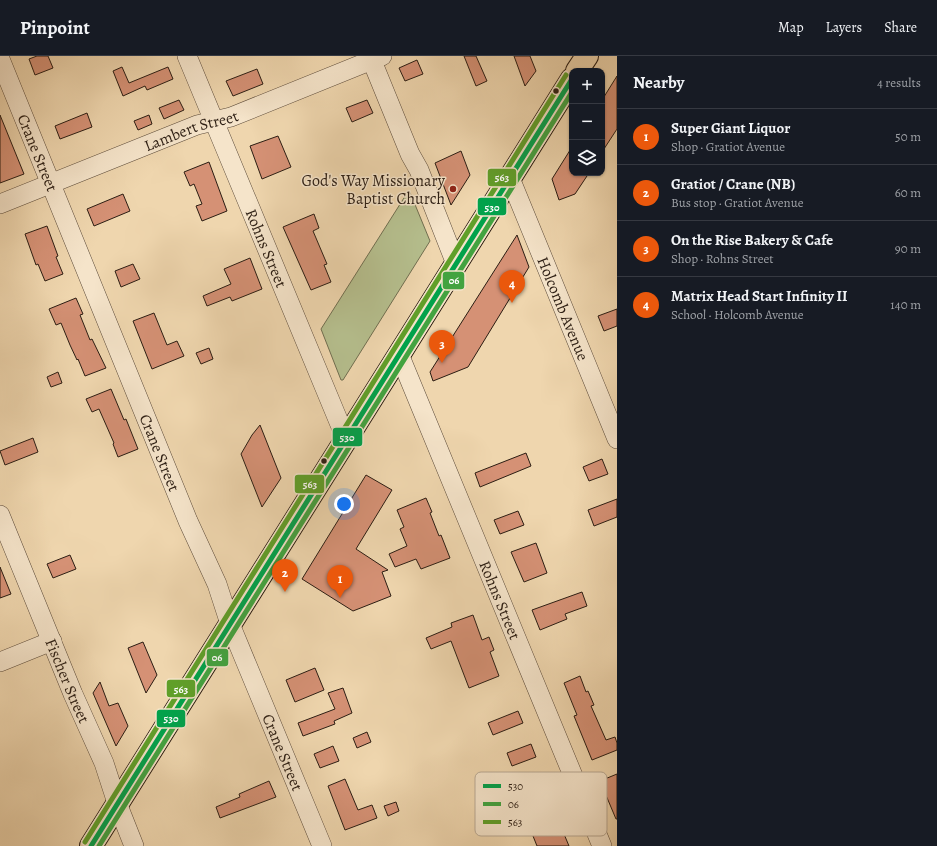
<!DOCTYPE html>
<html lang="en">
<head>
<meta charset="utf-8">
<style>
	:root { --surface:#171b24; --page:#242831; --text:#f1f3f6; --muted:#9ea1a6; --line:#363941; --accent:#ea580c }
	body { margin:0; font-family:Alegreya,serif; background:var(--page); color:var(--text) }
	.controls { position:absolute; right:12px; top:12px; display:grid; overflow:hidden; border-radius:8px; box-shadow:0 1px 3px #0004 }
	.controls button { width:36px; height:36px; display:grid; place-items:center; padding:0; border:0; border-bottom:1px solid var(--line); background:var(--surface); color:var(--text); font:20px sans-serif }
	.you { position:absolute; left:344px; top:448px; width:14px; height:14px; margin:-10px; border:3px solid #fff; border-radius:50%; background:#1a73e8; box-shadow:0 0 0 6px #1a73e833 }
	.badge { display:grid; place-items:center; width:26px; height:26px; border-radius:50%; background:var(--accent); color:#fff; font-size:13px; font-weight:700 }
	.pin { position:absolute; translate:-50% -33px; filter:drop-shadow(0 1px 2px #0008) }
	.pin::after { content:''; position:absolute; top:21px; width:14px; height:12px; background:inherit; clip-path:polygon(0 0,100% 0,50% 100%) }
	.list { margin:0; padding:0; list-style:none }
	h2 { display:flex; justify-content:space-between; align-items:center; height:52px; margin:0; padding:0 16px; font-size:17px }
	h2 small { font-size:13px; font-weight:400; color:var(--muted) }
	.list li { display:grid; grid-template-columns:26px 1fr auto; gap:12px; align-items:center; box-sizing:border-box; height:56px; padding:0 16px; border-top:1px solid var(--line) }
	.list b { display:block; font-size:15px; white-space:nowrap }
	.list p { margin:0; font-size:13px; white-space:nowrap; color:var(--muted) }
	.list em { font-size:13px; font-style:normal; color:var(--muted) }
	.icon { flex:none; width:22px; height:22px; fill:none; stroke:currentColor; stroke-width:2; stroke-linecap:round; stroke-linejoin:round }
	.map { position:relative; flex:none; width:617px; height:790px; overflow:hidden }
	header { display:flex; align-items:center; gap:24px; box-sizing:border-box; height:56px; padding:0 20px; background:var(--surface); border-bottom:1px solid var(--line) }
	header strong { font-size:19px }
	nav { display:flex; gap:22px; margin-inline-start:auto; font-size:14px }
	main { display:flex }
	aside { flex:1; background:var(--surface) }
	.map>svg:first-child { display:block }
</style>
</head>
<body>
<header>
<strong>Pinpoint</strong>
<nav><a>Map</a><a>Layers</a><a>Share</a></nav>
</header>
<main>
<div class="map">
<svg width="617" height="790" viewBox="0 0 617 790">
	<rect width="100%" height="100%" fill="#efd6ae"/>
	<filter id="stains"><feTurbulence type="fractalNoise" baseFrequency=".005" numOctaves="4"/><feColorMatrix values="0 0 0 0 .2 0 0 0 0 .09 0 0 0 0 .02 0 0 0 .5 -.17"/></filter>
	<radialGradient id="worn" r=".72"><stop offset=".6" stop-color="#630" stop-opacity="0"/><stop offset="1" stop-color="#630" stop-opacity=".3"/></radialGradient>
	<!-- green -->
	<path fill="#b5be8d" stroke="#706e50" d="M409 134 430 185 343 324H341L321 273Z"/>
	<!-- building -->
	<g fill="#d59175" stroke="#2b1d13">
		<path d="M37 0H48L53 12 35 19 29 3Z"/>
		<path d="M464 0H476L487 25 476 30Z"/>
		<path d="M514 0H530L536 15 525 30Z"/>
		<path d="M417 4 423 18 405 25 399 12Z"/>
		<path d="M122 11 129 27 168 11 173 23 147 34 145 30 123 40 113 15Z"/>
		<path d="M257 13 263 28 233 40 226 25Z"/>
		<path d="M617 20V73L602 96V44Z"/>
		<path d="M179 44 184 54 164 63 159 52Z"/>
		<path d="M367 44 373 57 352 66 346 52Z"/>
		<path d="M87 57 92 71 60 83 55 70Z"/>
		<path d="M0 59 24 118 0 127Z"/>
		<path d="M149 59 152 68 138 74 134 65Z"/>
		<path d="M278 80 291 111 262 123 250 90Z"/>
		<path d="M572 91V117H589L575 138 559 144 552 123Z"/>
		<path d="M461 95 470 119 451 149 435 107Z"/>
		<path d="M209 106 227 155 202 165 196 150 202 148 194 128 190 130 184 116Z"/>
		<path d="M123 138 130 155 94 170 87 153Z"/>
		<path d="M314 158 319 172 313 175 327 208 324 209 331 226 311 234 283 171Z"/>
		<path d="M47 170 58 200 56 201 63 218 45 225 38 208 36 209 25 178Z"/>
		<path d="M517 179 529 211 468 311 433 325 430 316Z"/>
		<path d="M250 202 262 233 232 245 230 241 207 250 203 240 231 228 224 213Z"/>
		<path d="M133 208 140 223 121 231 115 215Z"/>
		<path d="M76 242 83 258 80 259 90 284 92 283 106 312 85 320 78 303 77 304 70 289 61 267 56 269 49 253Z"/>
		<path d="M617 253V270L604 275 598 260Z"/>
		<path d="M154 257 167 289 177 285 184 300 152 313 133 265Z"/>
		<path d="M209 292 213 303 201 308 196 297Z"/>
		<path d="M58 316 62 327 51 331 47 321Z"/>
		<path d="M111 333 124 364 126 363 138 393 118 401 113 388 114 387 99 353 92 356 86 343Z"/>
		<path d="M260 369 281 422 262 451 241 398 252 379Z"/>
		<path d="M33 382 38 396 5 409 0 395Z"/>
		<path d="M526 397 531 410 480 431 475 417Z"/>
		<path d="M602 403 608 418 589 425 583 411Z"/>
		<path d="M366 419 392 434 356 493 388 514 382 516 391 540 353 555 302 523Z"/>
		<path d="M426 442 432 456 430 457 439 480 441 479 450 502 421 513 416 503 395 511 389 498 407 490 400 473 404 471 397 454Z"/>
		<path d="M617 443V461L594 470 588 454Z"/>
		<path d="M518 455 524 469 500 478 494 464Z"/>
		<path d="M536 487 547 517 524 526 511 496Z"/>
		<path d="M70 499 76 513 53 522 47 508Z"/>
		<path d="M0 511 11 538 0 542Z"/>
		<path d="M582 536 587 550 565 558 567 563 540 574 532 554Z"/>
		<path d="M473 559 482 584 489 581 494 594 490 596 499 620 469 632 451 585 431 593 426 582 452 571 451 567Z"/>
		<path d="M143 586 157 619 146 637 128 592Z"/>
		<path d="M315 612 324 634 295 646 286 624Z"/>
		<path d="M580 620 586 636 588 635 594 649 591 650 606 684 615 681 617 687V694L592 704 574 660 577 659 564 627Z"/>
		<path d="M100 626 109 650 118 647 128 670 116 690 93 637Z"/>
		<path d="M343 632 352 657 334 665 335 668 303 680 298 667 335 653 328 637Z"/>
		<path d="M518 655 523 667 493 679 488 667Z"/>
		<path d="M367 676 371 686 357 692 353 682Z"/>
		<path d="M531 688 536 701 512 710 507 697Z"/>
		<path d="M333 690 339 705 320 712 314 698Z"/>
		<path d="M617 718V763H616L600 725Z"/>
		<path d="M345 723 358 754 372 749 377 762 345 774 328 730Z"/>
		<path d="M269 725 276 741 220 762 216 751 240 741 239 738Z"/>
		<path d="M537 744 542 757 557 751 563 765 559 766 569 790H537L521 750Z"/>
		<path d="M396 746 399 755 388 760 384 750Z"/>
	</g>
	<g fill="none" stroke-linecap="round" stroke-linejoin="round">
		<defs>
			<g id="minor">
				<path id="s1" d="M187 0 346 383"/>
				<path d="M370 0 410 98 419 114 456 208"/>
				<path id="s2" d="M0 3 188 465 217 528 230 568 322 790"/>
				<path id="s3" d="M510 122 617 383"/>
				<path id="s4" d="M0 148 197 69 231 61 382 0"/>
				<path id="s5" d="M399 298 602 790"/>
				<path id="s6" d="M0 459 73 638 104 707 117 747 134 790"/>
				<path d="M0 606 52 585"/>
			</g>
			<g id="major">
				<path d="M577 15 587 0"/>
				<path d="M91 790 572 23"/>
			</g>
		</defs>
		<!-- minor casing -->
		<use href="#minor" stroke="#5c4b3a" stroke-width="20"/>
		<!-- major casing -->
		<use href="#major" stroke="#2b1d13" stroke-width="24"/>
		<!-- minor -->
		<use href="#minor" stroke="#f5e4ca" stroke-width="19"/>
		<!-- major -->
		<use href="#major" stroke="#efd6ae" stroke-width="22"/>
		<defs>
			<path id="bus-1" d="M91 790 572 23"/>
			<path id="bus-2" d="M99 790 572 36"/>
			<path id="bus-3" d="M85 786 566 19"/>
		</defs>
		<!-- bus-1 casing -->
		<use href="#bus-1" stroke="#f5e4ca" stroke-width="8"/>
		<!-- bus-2 casing -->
		<use href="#bus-2" stroke="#f5e4ca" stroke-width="8"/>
		<!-- bus-3 casing -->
		<use href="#bus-3" stroke="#f5e4ca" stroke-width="8"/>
		<!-- bus-1 -->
		<use href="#bus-1" stroke="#02a24b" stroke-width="5"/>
		<!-- bus-2 -->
		<use href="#bus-2" stroke="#43a340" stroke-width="5"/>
		<!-- bus-3 -->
		<use href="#bus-3" stroke="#609f29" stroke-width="5"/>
	</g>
	<!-- markers -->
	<g fill="#2b1d13" stroke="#f5e4ca" stroke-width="1.5">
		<circle cx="556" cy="35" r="3.5"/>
		<circle cx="324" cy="405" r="3.5"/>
	</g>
	<circle fill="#8f2418" stroke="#f5e4ca" stroke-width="1.5" cx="453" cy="133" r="4"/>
	<g text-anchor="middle" stroke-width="3" stroke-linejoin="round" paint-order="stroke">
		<!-- street labels -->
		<g font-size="16" fill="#2b1d13" stroke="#f5e4ca">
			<text dy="6" stroke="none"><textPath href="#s4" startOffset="205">Lambert Street</textPath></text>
			<text dy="6" stroke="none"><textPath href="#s2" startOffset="101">Crane Street</textPath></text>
			<text dy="6" stroke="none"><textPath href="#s1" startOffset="208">Rohns Street</textPath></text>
			<text dy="6" stroke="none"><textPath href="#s3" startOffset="141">Holcomb Avenue</textPath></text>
			<text dy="6" stroke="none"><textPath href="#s2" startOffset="425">Crane Street</textPath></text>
			<text dy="6" stroke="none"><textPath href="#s5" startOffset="266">Rohns Street</textPath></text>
			<text dy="6" stroke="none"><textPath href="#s6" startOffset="179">Fischer Street</textPath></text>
			<text dy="6" stroke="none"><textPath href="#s2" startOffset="749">Crane Street</textPath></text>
		</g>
		<!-- poi labels -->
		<g font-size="16" fill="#2b1d13" stroke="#f5e4ca" text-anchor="end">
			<text x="445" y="130">God's Way Missionary<tspan x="445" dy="18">Baptist Church</tspan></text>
		</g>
	</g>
	<!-- legend -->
	<rect x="475" y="716" width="132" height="64" rx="6" fill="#f5e4ca" stroke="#b8a893" stroke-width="1"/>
	<rect x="483" y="728" width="18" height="4" fill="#02a24b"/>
	<rect x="483" y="746" width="18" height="4" fill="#43a340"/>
	<rect x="483" y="764" width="18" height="4" fill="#609f29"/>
	<g font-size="11" fill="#2b1d13">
		<text x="508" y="734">530</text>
		<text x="508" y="752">06</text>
		<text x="508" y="770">563</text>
	</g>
	<g stroke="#f5e4ca" stroke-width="1.5">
		<rect x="487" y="112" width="30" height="19" rx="4" fill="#609f29"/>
		<rect x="477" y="141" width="30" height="19" rx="4" fill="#02a24b"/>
		<rect x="442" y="215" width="23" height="19" rx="4" fill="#43a340"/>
		<rect x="332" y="371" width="31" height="20" rx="4" fill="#02a24b"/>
		<rect x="294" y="418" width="31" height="20" rx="4" fill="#609f29"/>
		<rect x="206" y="592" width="23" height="19" rx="4" fill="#43a340"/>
		<rect x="166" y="623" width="30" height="19" rx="4" fill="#609f29"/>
		<rect x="156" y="653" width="30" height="19" rx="4" fill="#02a24b"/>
	</g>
	<g font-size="11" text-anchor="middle" font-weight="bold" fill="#fff">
		<text x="502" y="125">563</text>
		<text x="492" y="155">530</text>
		<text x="454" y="228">06</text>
		<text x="347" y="385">530</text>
		<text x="310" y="432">563</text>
		<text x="217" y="605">06</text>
		<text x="181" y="637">563</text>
		<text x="171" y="666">530</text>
	</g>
	<rect width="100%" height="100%" filter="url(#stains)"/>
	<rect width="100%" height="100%" fill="url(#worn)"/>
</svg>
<div class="controls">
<button>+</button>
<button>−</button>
<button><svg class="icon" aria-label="layers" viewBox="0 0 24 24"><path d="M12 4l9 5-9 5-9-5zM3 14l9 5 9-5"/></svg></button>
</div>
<div class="you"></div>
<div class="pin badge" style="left:340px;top:542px">1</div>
<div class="pin badge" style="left:285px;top:536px">2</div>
<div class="pin badge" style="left:442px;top:307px">3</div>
<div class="pin badge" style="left:512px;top:247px">4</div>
</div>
<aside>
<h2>Nearby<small>4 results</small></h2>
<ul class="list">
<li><span class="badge">1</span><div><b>Super Giant Liquor</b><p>Shop · Gratiot Avenue</p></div><em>50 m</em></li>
<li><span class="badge">2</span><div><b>Gratiot / Crane (NB)</b><p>Bus stop · Gratiot Avenue</p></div><em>60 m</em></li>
<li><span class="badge">3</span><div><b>On the Rise Bakery &amp; Cafe</b><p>Shop · Rohns Street</p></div><em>90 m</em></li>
<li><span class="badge">4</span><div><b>Matrix Head Start Infinity II</b><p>School · Holcomb Avenue</p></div><em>140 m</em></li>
</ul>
</aside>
</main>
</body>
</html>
